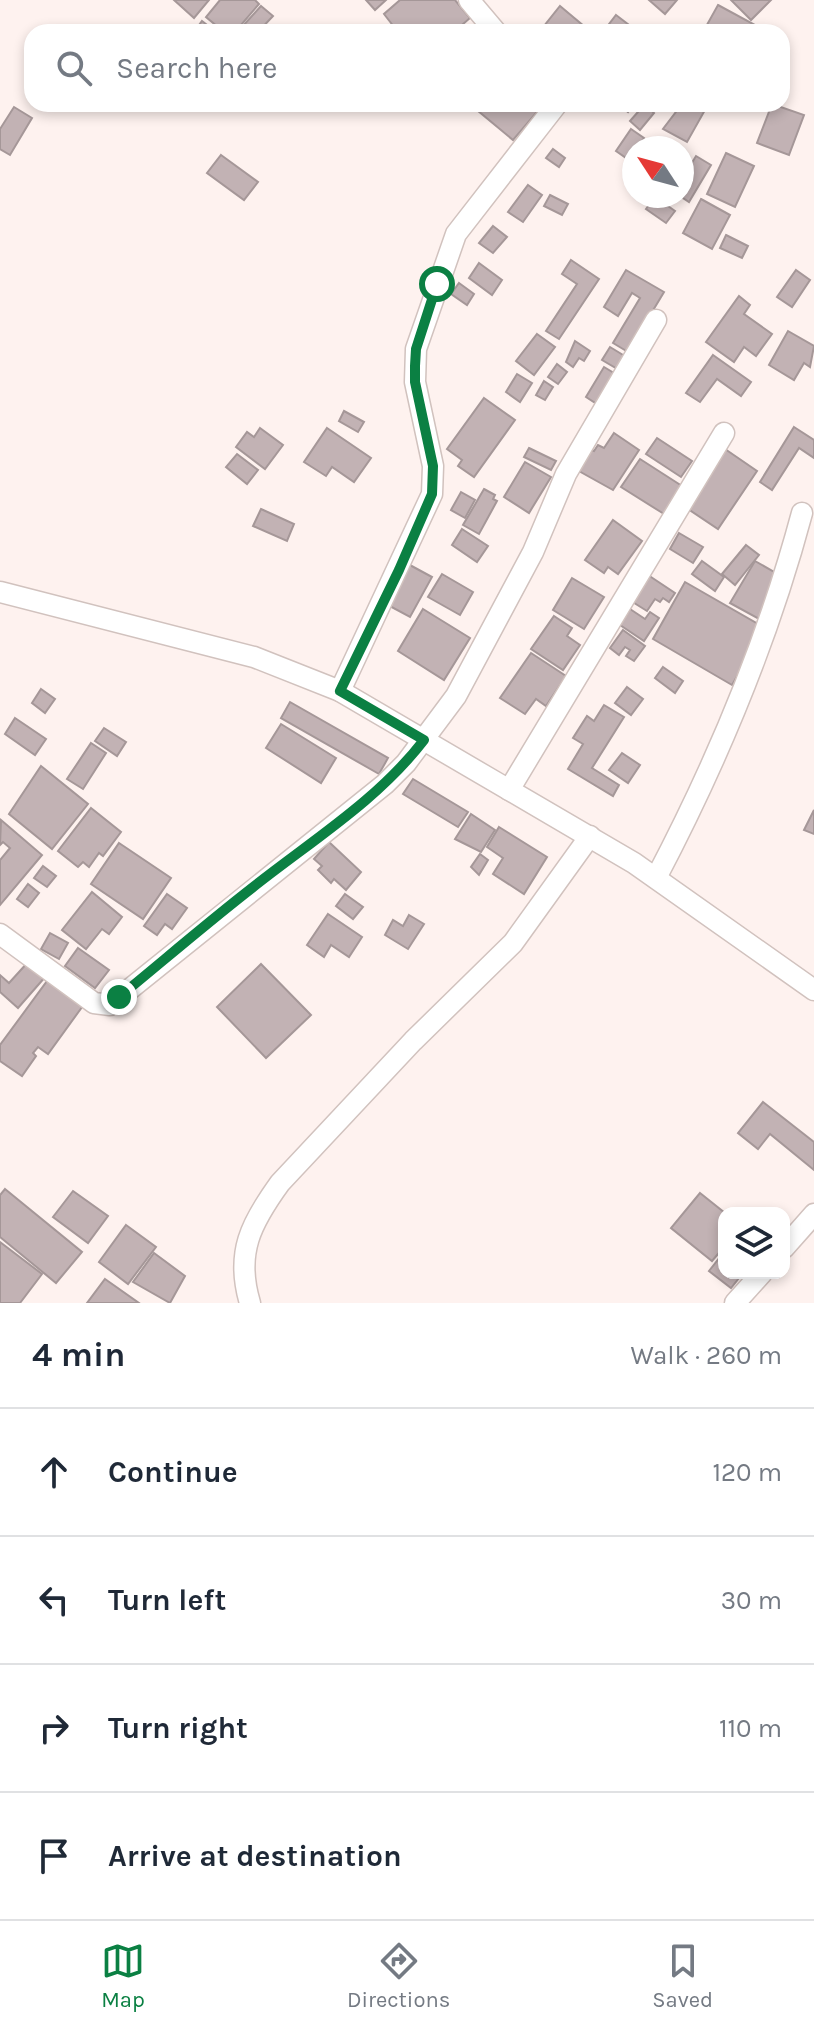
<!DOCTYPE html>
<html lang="en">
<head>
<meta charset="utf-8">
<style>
	:root { --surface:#fff; --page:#f6f6f7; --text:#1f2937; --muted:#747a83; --line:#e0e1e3; --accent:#0b8043 }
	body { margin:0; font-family:Karla,sans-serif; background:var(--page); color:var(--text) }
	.controls { position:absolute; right:24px; bottom:24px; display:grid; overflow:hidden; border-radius:16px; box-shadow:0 4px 12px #0003 }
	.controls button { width:72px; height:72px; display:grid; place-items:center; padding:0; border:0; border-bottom:2px solid var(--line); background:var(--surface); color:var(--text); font:40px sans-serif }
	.compass { position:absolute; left:622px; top:136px; width:72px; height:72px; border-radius:50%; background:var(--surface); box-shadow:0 4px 12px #0003; rotate:306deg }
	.stop { position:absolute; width:24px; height:24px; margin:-18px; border:6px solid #0b8043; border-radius:50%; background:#fff }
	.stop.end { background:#0b8043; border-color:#fff; box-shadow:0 2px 8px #0008 }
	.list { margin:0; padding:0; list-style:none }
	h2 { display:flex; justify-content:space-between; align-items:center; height:104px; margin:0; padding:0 32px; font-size:34px }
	h2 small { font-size:26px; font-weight:400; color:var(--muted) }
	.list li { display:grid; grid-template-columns:52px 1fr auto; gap:24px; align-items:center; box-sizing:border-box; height:128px; padding:0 32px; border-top:2px solid var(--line) }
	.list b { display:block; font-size:30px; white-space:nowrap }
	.list em { font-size:26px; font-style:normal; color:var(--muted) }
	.icon { flex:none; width:44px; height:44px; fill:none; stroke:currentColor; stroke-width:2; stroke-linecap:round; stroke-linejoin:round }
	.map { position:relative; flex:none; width:814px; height:1303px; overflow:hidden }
	.search { position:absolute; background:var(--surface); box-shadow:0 4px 12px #0003; left:24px; right:24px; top:24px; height:88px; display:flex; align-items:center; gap:20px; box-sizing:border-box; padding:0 28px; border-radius:24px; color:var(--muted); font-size:30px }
	.sheet { height:616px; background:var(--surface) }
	nav { display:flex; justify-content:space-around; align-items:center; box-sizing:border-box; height:112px; border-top:2px solid var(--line); background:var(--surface); font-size:22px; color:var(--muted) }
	nav a { display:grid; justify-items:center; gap:4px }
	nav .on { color:var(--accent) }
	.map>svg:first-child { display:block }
</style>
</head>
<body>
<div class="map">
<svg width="814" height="1303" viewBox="0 0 814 1303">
	<rect width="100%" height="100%" fill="#fef2ef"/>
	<!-- building -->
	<g fill="#c2b2b4" stroke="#a59798" stroke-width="2">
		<path d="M174 0H209L194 18Z"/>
		<path d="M220 0H255L259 4 235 32H224L206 17Z"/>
		<path d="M366 0H386L375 10Z"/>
		<path d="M400 0H455L470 18 454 32H398L384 14Z"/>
		<path d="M649 0H677L665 14Z"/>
		<path d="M731 0H771L751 20Z"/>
		<path d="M718 5 757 26 753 32H703Z"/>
		<path d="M261 6 273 16 258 32H248L242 27Z"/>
		<path d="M560 6 591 32 540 31Z"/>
		<path d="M616 15 629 25 624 32H603Z"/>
		<path d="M202 21 216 32H194Z"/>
		<path d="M482 104H544L513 140 477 110Z"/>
		<path d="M618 104H634L628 112Z"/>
		<path d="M645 104 654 113 640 130 630 121Z"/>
		<path d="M682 104H694L705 110 687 142 663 129Z"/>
		<path d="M772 104 804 115 789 155 757 143Z"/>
		<path d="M14 107 32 118 10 155 0 149V129Z"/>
		<path d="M631 129 644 138 629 160 616 151Z"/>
		<path d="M553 149 565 158 559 167 546 158Z"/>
		<path d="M726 153 754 166 735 207 707 194Z"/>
		<path d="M221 155 258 182 244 200 207 173Z"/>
		<path d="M696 156 711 165 689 202 680 196 682 179Z"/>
		<path d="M528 185 542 195 523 222 508 212Z"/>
		<path d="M550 195 568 204 562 215 544 206Z"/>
		<path d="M655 197 675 211 666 223 646 209Z"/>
		<path d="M701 199 730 215 712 249 683 233Z"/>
		<path d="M493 226 507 237 493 253 479 243Z"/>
		<path d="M726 235 748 246 742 258 720 248Z"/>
		<path d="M571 260 599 279 559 339 546 331 577 284 562 274Z"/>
		<path d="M479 263 502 280 492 295 469 278Z"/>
		<path d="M626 270 664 292 628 352 613 343 640 298 632 293 618 316 604 307Z"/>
		<path d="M796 270 810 280 792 307 777 297Z"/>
		<path d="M459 283 474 294 467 305 451 294Z"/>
		<path d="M739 296 750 305 744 314 772 334 756 356 744 347 734 362 706 342Z"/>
		<path d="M788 331 814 346 810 367 804 363 794 380 769 365Z"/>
		<path d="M537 334 555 347 534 375 516 361Z"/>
		<path d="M575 341 590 351 584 361 579 358 573 367 566 362Z"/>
		<path d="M610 347 628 358 621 371 602 360Z"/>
		<path d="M713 355 751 382 741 396 717 379 700 402 686 393Z"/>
		<path d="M557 364 567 372 558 384 548 377Z"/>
		<path d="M604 367 619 376 600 406 586 397Z"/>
		<path d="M517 374 532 383 520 402 506 392Z"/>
		<path d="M544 381 553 387 545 400 536 395Z"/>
		<path d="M484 398 515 420 474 477 458 466 462 460 447 449Z"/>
		<path d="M344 411 364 422 358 432 339 421Z"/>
		<path d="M794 427 814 440V458L799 448 772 490 760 482Z"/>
		<path d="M260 428 283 445 265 469 236 447 247 432 254 437Z"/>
		<path d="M327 428 371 458 354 482 332 467 326 476 304 462Z"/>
		<path d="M614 433 639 450 613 490 577 470 591 450 594 451 598 445 604 448Z"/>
		<path d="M657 438 692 461 681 477 646 454Z"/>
		<path d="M529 448 556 461 551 470 524 457Z"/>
		<path d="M725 449 757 471 718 529 685 507Z"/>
		<path d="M237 454 258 470 247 484 226 467Z"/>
		<path d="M640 459 682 486 664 514 621 487Z"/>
		<path d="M525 462 551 477 529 513 504 497Z"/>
		<path d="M484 489 495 495 493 499 497 501 479 534 463 525Z"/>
		<path d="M461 492 475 500 465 518 451 510Z"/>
		<path d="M261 509 294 524 287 541 253 526Z"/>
		<path d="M613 520 642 541 618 574 608 567 604 573 585 560Z"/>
		<path d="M462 529 488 546 477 562 452 545Z"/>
		<path d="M679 533 703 547 693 563 670 549Z"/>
		<path d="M746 545 759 555 735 585 722 574Z"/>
		<path d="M702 561 724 577 715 591 692 574Z"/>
		<path d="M755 561 783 577 759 619 730 603Z"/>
		<path d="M408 564 432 577 410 617 386 604Z"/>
		<path d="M442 574 473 592 460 615 428 597Z"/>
		<path d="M648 575 675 593 669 602 663 598 660 602 655 599 647 611 631 601Z"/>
		<path d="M572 578 604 597 584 629 553 610Z"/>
		<path d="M685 582 765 628 732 685 653 639Z"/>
		<path d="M423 609 470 638 444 680 398 651Z"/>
		<path d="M630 609 645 619 650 612 659 618 644 641 620 625Z"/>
		<path d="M554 616 572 628 567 636 580 645 563 670 531 649Z"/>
		<path d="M623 630 645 646 634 661 626 656 630 650 625 647 619 655 610 648Z"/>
		<path d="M531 653 566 676 546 706 536 699 525 714 500 698Z"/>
		<path d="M663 667 683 681 675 693 655 678Z"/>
		<path d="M627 687 643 699 631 715 615 703Z"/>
		<path d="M41 689 55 699 45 713 32 703Z"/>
		<path d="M290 702 388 758 379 774 281 718Z"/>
		<path d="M604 705 624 717 592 768 619 785 613 796 568 769 583 744 573 738 587 716 594 721Z"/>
		<path d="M15 718 46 739 35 755 5 734Z"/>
		<path d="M281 724 336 758 321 783 266 748Z"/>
		<path d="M104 728 126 742 117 756 95 741Z"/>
		<path d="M91 743 106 753 83 789 67 779Z"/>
		<path d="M622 753 640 765 628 783 609 770Z"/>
		<path d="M41 766 88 804 52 849 9 814Z"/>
		<path d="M413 779 468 812 458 827 403 794Z"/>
		<path d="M91 808 121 832 103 856 99 853 89 867 83 862 78 867 58 851Z"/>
		<path d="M814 810V834L804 830Z"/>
		<path d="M471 814 495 830 481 852 455 839Z"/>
		<path d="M1 820 42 855 0 905V860L10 848 3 842 0 845Z"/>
		<path d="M499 827 547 857 524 894 493 874 503 858 487 847Z"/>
		<path d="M329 842 361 872 346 890 334 879 331 883 318 870 322 866 314 859Z"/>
		<path d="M119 843 171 878 143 919 91 884Z"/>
		<path d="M480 854 488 860 479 875 471 867Z"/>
		<path d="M43 866 56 876 47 887 34 878Z"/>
		<path d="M28 884 39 893 28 907 17 899Z"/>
		<path d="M92 892 122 917 109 934 102 929 86 949 62 930Z"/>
		<path d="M167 894 187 908 172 929 165 924 157 935 144 926Z"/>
		<path d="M345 894 363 907 353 919 336 906Z"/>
		<path d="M328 914 362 937 349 957 331 945 324 957 307 945Z"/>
		<path d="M409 915 424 924 408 949 385 935 393 920 403 926Z"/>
		<path d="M50 933 68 943 59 959 41 949Z"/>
		<path d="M78 948 109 970 95 988 65 966Z"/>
		<path d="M29 961 46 976 18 1008 0 992V975L9 983Z"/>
		<path d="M261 964 311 1015 266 1058 217 1007Z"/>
		<path d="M50 977 85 1003 48 1054 38 1047 33 1053 36 1056 22 1076 0 1061V1045Z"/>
		<path d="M763 1102 814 1142V1170L770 1134 758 1149 738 1133Z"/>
		<path d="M5 1189 82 1252 56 1283 0 1237V1195Z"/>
		<path d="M73 1191 108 1216 88 1243 53 1217Z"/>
		<path d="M700 1193 725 1213 724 1247 712 1261 671 1228Z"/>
		<path d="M126 1225 156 1247 128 1284 99 1262Z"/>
		<path d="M0 1242 42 1274 20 1303H0Z"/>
		<path d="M724 1252V1273H743L731 1288 709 1271Z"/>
		<path d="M154 1253 185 1276 170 1303 133 1282Z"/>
		<path d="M105 1279 139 1303H87Z"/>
	</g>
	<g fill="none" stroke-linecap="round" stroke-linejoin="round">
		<defs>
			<g id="street">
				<path d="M469 0 496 32"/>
				<path d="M0 592 254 657 340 691 634 863 814 990"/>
				<path d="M340 691 432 494 433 466 415 382 416 349 456 234 557 104"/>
				<path d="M509 790 724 433"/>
				<path d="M656 878C717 762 768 640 802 513"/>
				<path d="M0 934 94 1003 110 1005 385 784 406 763 456 696 533 552 566 474 656 320"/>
				<path d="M784 1248 814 1214"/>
				<path d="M250 1303C235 1253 251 1223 280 1183L413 1041 513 943 590 836"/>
				<path d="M735 1303 762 1273"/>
			</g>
		</defs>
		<!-- street casing -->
		<use href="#street" stroke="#d1c2be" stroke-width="23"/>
		<!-- street -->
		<use href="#street" stroke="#fff" stroke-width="20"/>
	</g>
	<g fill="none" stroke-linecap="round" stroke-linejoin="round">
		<!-- route -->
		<path stroke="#0b8043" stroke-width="10" d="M119 997C163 961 207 923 252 888 311 841 377 801 424 740L340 691 399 570 432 494 433 466 415 382V366L416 349 437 284"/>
	</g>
</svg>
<div class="controls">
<button><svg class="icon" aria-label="layers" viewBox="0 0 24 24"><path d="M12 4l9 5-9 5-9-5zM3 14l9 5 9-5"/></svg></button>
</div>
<svg class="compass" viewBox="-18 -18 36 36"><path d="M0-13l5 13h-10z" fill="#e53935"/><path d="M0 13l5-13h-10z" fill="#747a83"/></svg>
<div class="stop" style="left:437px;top:284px"></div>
<div class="stop end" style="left:119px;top:997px"></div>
<div class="search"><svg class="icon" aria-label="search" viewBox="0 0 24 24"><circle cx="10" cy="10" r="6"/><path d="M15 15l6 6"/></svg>Search here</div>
</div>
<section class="sheet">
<h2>4 min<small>Walk · 260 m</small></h2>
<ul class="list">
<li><svg class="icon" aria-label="ahead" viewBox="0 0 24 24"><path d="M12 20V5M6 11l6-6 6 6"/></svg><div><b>Continue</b></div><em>120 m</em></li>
<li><svg class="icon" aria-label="left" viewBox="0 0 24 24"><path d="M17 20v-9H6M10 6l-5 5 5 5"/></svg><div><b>Turn left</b></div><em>30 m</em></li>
<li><svg class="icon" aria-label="right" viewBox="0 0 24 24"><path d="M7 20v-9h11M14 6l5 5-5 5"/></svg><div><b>Turn right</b></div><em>110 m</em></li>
<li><svg class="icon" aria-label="arrive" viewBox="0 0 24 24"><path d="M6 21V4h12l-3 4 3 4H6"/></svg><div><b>Arrive at destination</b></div></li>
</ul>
</section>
<nav>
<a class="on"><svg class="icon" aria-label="map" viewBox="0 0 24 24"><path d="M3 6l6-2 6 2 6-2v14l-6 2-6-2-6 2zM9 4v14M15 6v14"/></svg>Map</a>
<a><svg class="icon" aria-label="directions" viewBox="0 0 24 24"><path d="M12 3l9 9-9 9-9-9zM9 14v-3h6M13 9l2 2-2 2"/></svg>Directions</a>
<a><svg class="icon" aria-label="saved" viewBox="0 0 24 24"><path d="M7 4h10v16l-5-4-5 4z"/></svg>Saved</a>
</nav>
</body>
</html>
